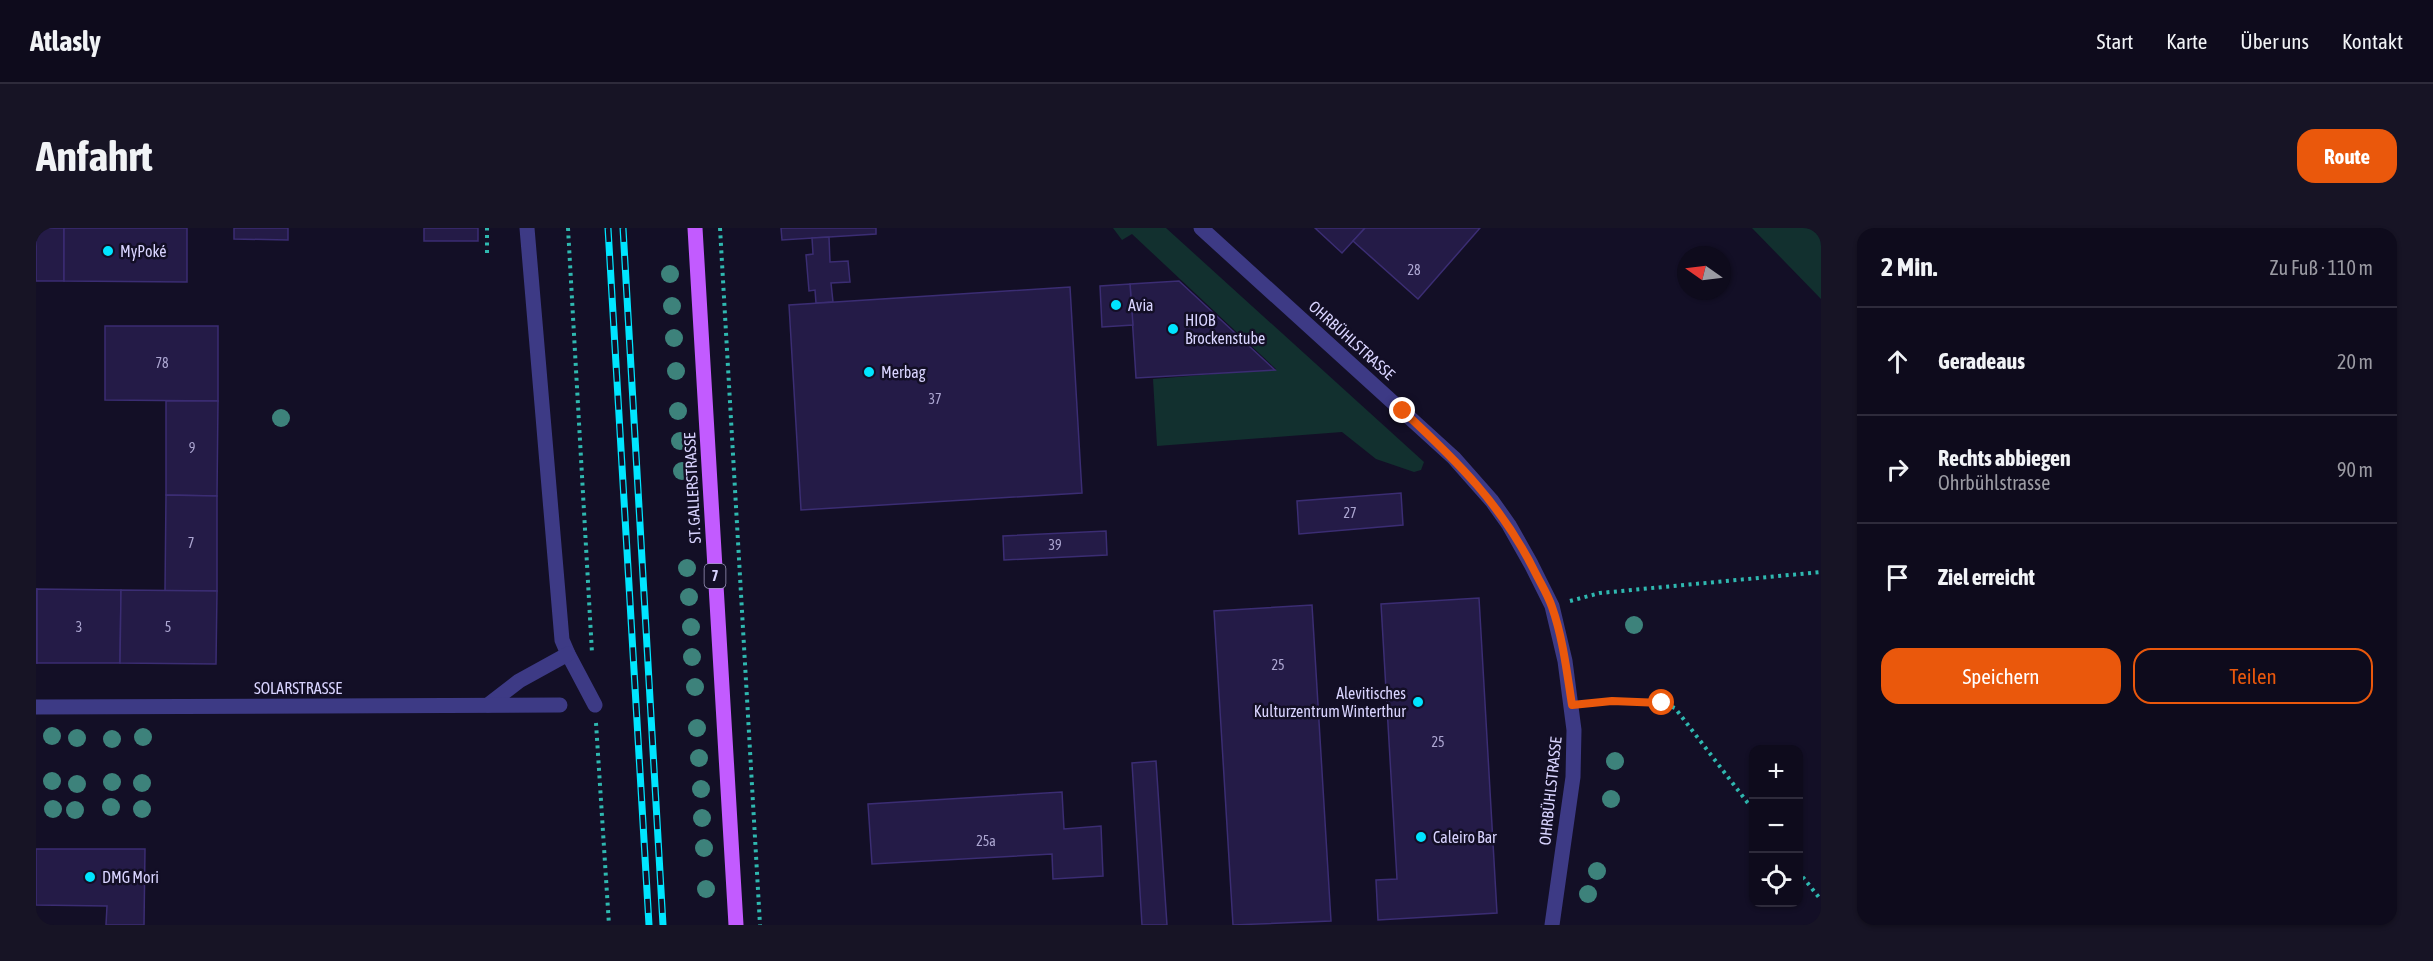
<!DOCTYPE html>
<html lang="de">
<head>
<meta charset="utf-8">
<style>
	:root { --surface:#0e0b1c; --page:#171425; --text:#f1f3f6; --muted:#9b9ba3; --line:#2e2b3b; --accent:#ea580c }
	body { margin:0; font-family:"Asap Condensed",sans-serif; background:var(--page); color:var(--text) }
	.controls { position:absolute; right:18px; bottom:18px; display:grid; overflow:hidden; border-radius:12px; box-shadow:0 2px 4px #0004 }
	.controls button { width:54px; height:54px; display:grid; place-items:center; padding:0; border:0; border-bottom:2px solid var(--line); background:var(--surface); color:var(--text); font:30px sans-serif }
	.compass { position:absolute; left:1641px; top:18px; width:54px; height:54px; border-radius:50%; background:var(--surface); box-shadow:0 2px 4px #0004; rotate:284deg }
	.stop { position:absolute; width:18px; height:18px; margin:-14px; border:4px solid #ea580c; border-radius:50%; background:#fff }
	.stop.end { background:#ea580c; border-color:#fff; box-shadow:0 2px 6px #0008 }
	.list { margin:0; padding:0; list-style:none }
	h2 { display:flex; justify-content:space-between; align-items:center; height:78px; margin:0; padding:0 24px; font-size:26px }
	h2 small { font-size:20px; font-weight:400; color:var(--muted) }
	.list li { display:grid; grid-template-columns:39px 1fr auto; gap:18px; align-items:center; box-sizing:border-box; height:108px; padding:0 24px; border-top:2px solid var(--line) }
	.list b { display:block; font-size:22px; white-space:nowrap }
	.list p { margin:0; font-size:20px; white-space:nowrap; color:var(--muted) }
	.list em { font-size:20px; font-style:normal; color:var(--muted) }
	.actions { display:flex; gap:12px; padding:18px 24px }
	.actions a { flex:1; padding:14px 0; border:2px solid var(--accent); border-radius:18px; text-align:center; font-size:21px; color:var(--accent) }
	.actions .main { background:var(--accent); color:#fff }
	.icon { flex:none; width:33px; height:33px; fill:none; stroke:currentColor; stroke-width:2; stroke-linecap:round; stroke-linejoin:round }
	.map { position:relative; flex:none; width:1785px; height:697px; overflow:hidden; border-radius:18px }
	header { display:flex; align-items:center; gap:36px; box-sizing:border-box; height:84px; padding:0 30px; background:var(--surface); border-bottom:2px solid var(--line) }
	header strong { font-size:28px }
	nav { display:flex; gap:33px; margin-inline-start:auto; font-size:21px }
	.intro { display:flex; align-items:center; justify-content:space-between; box-sizing:border-box; height:144px; padding:0 36px }
	h1 { margin:0; font-size:42px }
	.button { padding:15px 27px; border-radius:18px; background:var(--accent); color:#fff; font-size:21px; font-weight:700 }
	main { display:flex; gap:36px; padding:0 36px }
	aside { flex:1; background:var(--surface); border-radius:18px; box-shadow:0 2px 4px #0004 }
	.map>svg:first-child { display:block }
</style>
</head>
<body>
<header>
<strong>Atlasly</strong>
<nav><a>Start</a><a>Karte</a><a>Über uns</a><a>Kontakt</a></nav>
</header>
<div class="intro"><h1>Anfahrt</h1><a class="button">Route</a></div>
<main>
<div class="map">
<svg width="1785" height="697" viewBox="0 0 1785 697">
	<rect width="100%" height="100%" fill="#130f26"/>
	<!-- green -->
	<g fill="#12302f">
		<path d="M1077 0H1130L1388 234 1385 242 1378 244 1340 231 1306 204 1121 218 1117 151 1240 141 1096 6 1086 12Z"/>
		<path d="M1716 0H1785V71Z"/>
	</g>
	<!-- building -->
	<g fill="#241b47" stroke="#3b2d73" stroke-width="1.5">
		<rect x="0" y="0" width="28" height="53"/>
		<path d="M28 0H151V54L28 53Z"/>
		<path d="M198 0H252V12L198 11Z"/>
		<rect x="388" y="0" width="54" height="13"/>
		<path d="M745 0H840V6L746 12Z"/>
		<path d="M1279 0H1329L1306 25Z"/>
		<path d="M1329 0H1444L1382 71 1317 13Z"/>
		<path d="M793 9 794 34 812 33 814 54 795 55 797 74 780 75 779 62 773 63 770 27 777 26 776 10Z"/>
		<path d="M1143 53 1239 142 1100 150 1094 56Z"/>
		<path d="M1094 56 1097 97 1066 99 1064 58Z"/>
		<path d="M1034 59 1046 265 765 282 753 77Z"/>
		<path d="M69 98H182V173L69 172Z"/>
		<path d="M130 173H182L181 268 130 267Z"/>
		<path d="M1365 265 1367 297 1263 306 1261 273Z"/>
		<path d="M130 267 181 268V363H129Z"/>
		<path d="M1070 303 1071 327 968 332 967 308Z"/>
		<rect x="0" y="361" width="1" height="74"/>
		<path d="M1 361 85 362 84 435H1Z"/>
		<path d="M85 362 181 363 180 436 84 435Z"/>
		<path d="M1443 370 1461 685 1342 692 1340 652 1361 651 1345 376Z"/>
		<path d="M1276 377 1295 693 1197 697 1178 383Z"/>
		<path d="M1120 533 1131 697H1106L1096 535Z"/>
		<path d="M1026 564 1028 601 1065 598 1067 648 1017 651 1016 626 836 636 832 576Z"/>
		<path d="M0 621H109L108 697H70L71 678 0 677Z"/>
	</g>
	<g fill="none" stroke-linecap="round" stroke-linejoin="round">
		<!-- path -->
		<g stroke="#2fb8b0" stroke-width="4" stroke-dasharray="3 4.5" stroke-linecap="butt">
			<path d="M532 0 556 425"/>
			<path d="M684 0 724 697"/>
			<path d="M451 25V0"/>
			<path d="M1534 373 1564 365 1785 344"/>
			<path d="M1554 475C1581 473 1613 470 1639 480L1718 583"/>
			<path d="M560 495 573 697"/>
			<path d="M1762 643 1785 672"/>
		</g>
		<!-- minor -->
		<g stroke="#3d3a85" stroke-width="15">
			<path d="M491 0 526 412 532 426 559 477"/>
			<path d="M452 477 483 453 532 426"/>
			<path d="M0 479 524 477"/>
		</g>
		<!-- tertiary -->
		<path stroke="#3d3a85" stroke-width="15" d="M1165 0 1418 230 1456 273 1473 297 1495 336 1516 378 1529 433 1538 502 1537 549 1516 697"/>
		<!-- primary -->
		<path stroke="#c25bff" stroke-width="15" d="M659 0 700 697"/>
		<defs>
			<g id="rail">
				<path d="M572 0 613 697"/>
				<path d="M587 0 627 697"/>
			</g>
		</defs>
		<!-- rail casing -->
		<use href="#rail" stroke="#00e5ff" stroke-width="7"/>
		<!-- rail -->
		<use href="#rail" stroke="#130f26" stroke-width="4.5" stroke-dasharray="14" stroke-linecap="butt"/>
	</g>
	<!-- trees -->
	<g fill="#3d827b">
		<circle cx="634" cy="46" r="9"/>
		<circle cx="636" cy="78" r="9"/>
		<circle cx="638" cy="110" r="9"/>
		<circle cx="640" cy="143" r="9"/>
		<circle cx="642" cy="183" r="9"/>
		<circle cx="245" cy="190" r="9"/>
		<circle cx="644" cy="213" r="9"/>
		<circle cx="646" cy="243" r="9"/>
		<circle cx="651" cy="340" r="9"/>
		<circle cx="653" cy="369" r="9"/>
		<circle cx="1598" cy="397" r="9"/>
		<circle cx="655" cy="399" r="9"/>
		<circle cx="656" cy="429" r="9"/>
		<circle cx="659" cy="459" r="9"/>
		<circle cx="661" cy="500" r="9"/>
		<circle cx="16" cy="508" r="9"/>
		<circle cx="107" cy="509" r="9"/>
		<circle cx="41" cy="510" r="9"/>
		<circle cx="76" cy="511" r="9"/>
		<circle cx="663" cy="530" r="9"/>
		<circle cx="1579" cy="533" r="9"/>
		<circle cx="16" cy="553" r="9"/>
		<circle cx="76" cy="554" r="9"/>
		<circle cx="106" cy="555" r="9"/>
		<circle cx="41" cy="556" r="9"/>
		<circle cx="665" cy="561" r="9"/>
		<circle cx="1575" cy="571" r="9"/>
		<circle cx="75" cy="579" r="9"/>
		<circle cx="17" cy="581" r="9"/>
		<circle cx="106" cy="581" r="9"/>
		<circle cx="39" cy="582" r="9"/>
		<circle cx="666" cy="590" r="9"/>
		<circle cx="668" cy="620" r="9"/>
		<circle cx="1561" cy="643" r="9"/>
		<circle cx="670" cy="661" r="9"/>
		<circle cx="1552" cy="666" r="9"/>
	</g>
	<g fill="none" stroke-linecap="round" stroke-linejoin="round">
		<!-- route -->
		<path stroke="#ea580c" stroke-width="8" d="M1367 183C1422 234 1466 277 1500 346 1505 356 1512 367 1516 379 1527 410 1531 445 1536 477L1576 473 1626 475"/>
	</g>
	<!-- markers -->
	<g fill="#00e5ff" stroke="#130f26" stroke-width="2">
		<circle cx="72" cy="23" r="6"/>
		<circle cx="1080" cy="77" r="6"/>
		<circle cx="1137" cy="101" r="6"/>
		<circle cx="833" cy="144" r="6"/>
		<circle cx="1382" cy="474" r="6"/>
		<circle cx="1385" cy="609" r="6"/>
		<circle cx="54" cy="649" r="6"/>
	</g>
	<g text-anchor="middle" stroke-width="5" stroke-linejoin="round" paint-order="stroke">
		<!-- number labels -->
		<g font-size="14" fill="#aca6d1">
			<text x="1378" y="47">28</text>
			<text x="126" y="140">78</text>
			<text x="899" y="176">37</text>
			<text x="156" y="225">9</text>
			<text x="1314" y="290">27</text>
			<text x="155" y="320">7</text>
			<text x="1019" y="322">39</text>
			<text x="43" y="404">3</text>
			<text x="132" y="404">5</text>
			<text x="1242" y="442">25</text>
			<text x="1402" y="519">25</text>
			<text x="950" y="618">25a</text>
		</g>
		<!-- shield labels -->
		<rect fill="#130f26" stroke="#9e99be" stroke-width="1.5" x="668.5" y="336" width="21" height="24" rx="4.5"/>
		<g font-size="15" font-weight="bold" fill="#d9d4ff">
			<text x="679" y="353">7</text>
		</g>
		<!-- poi labels -->
		<g font-size="16" fill="#d9d4ff" stroke="#130f26" text-anchor="start">
			<text x="84" y="29">MyPoké</text>
			<text x="1092" y="83">Avia</text>
			<text x="1149" y="98">HIOB<tspan x="1149" dy="18">Brockenstube</tspan></text>
			<text x="845" y="150">Merbag</text>
			<text x="1370" y="471" text-anchor="end">Alevitisches<tspan x="1370" dy="18">Kulturzentrum Winterthur</tspan></text>
			<text x="1397" y="615">Caleiro Bar</text>
			<text x="66" y="655">DMG Mori</text>
		</g>
		<!-- street labels -->
		<g font-size="16" fill="#d9d4ff" stroke="#130f26">
			<text transform="translate(1316 112) rotate(42)" y="6">OHRBÜHLSTRASSE</text>
			<text transform="translate(656 260) rotate(-93)" y="6">ST. GALLERSTRASSE</text>
			<text x="262" y="466">SOLARSTRASSE</text>
			<text transform="translate(1514 563) rotate(-84)" y="6">OHRBÜHLSTRASSE</text>
		</g>
	</g>
</svg>
<div class="controls">
<button>+</button>
<button>−</button>
<button><svg class="icon" aria-label="locate" viewBox="0 0 24 24"><circle cx="12" cy="12" r="6"/><path d="M12 2v4M12 18v4M2 12h4M18 12h4"/></svg></button>
</div>
<svg class="compass" viewBox="-18 -18 36 36"><path d="M0-13l5 13h-10z" fill="#e53935"/><path d="M0 13l5-13h-10z" fill="#9b9ba3"/></svg>
<div class="stop" style="left:1626px;top:475px"></div>
<div class="stop end" style="left:1367px;top:183px"></div>
</div>
<aside>
<h2>2 Min.<small>Zu Fuß · 110 m</small></h2>
<ul class="list">
<li><svg class="icon" aria-label="ahead" viewBox="0 0 24 24"><path d="M12 20V5M6 11l6-6 6 6"/></svg><div><b>Geradeaus</b></div><em>20 m</em></li>
<li><svg class="icon" aria-label="right" viewBox="0 0 24 24"><path d="M7 20v-9h11M14 6l5 5-5 5"/></svg><div><b>Rechts abbiegen</b><p>Ohrbühlstrasse</p></div><em>90 m</em></li>
<li><svg class="icon" aria-label="arrive" viewBox="0 0 24 24"><path d="M6 21V4h12l-3 4 3 4H6"/></svg><div><b>Ziel erreicht</b></div></li>
</ul>
<div class="actions"><a class="main">Speichern</a><a>Teilen</a></div>
</aside>
</main>
</body>
</html>
